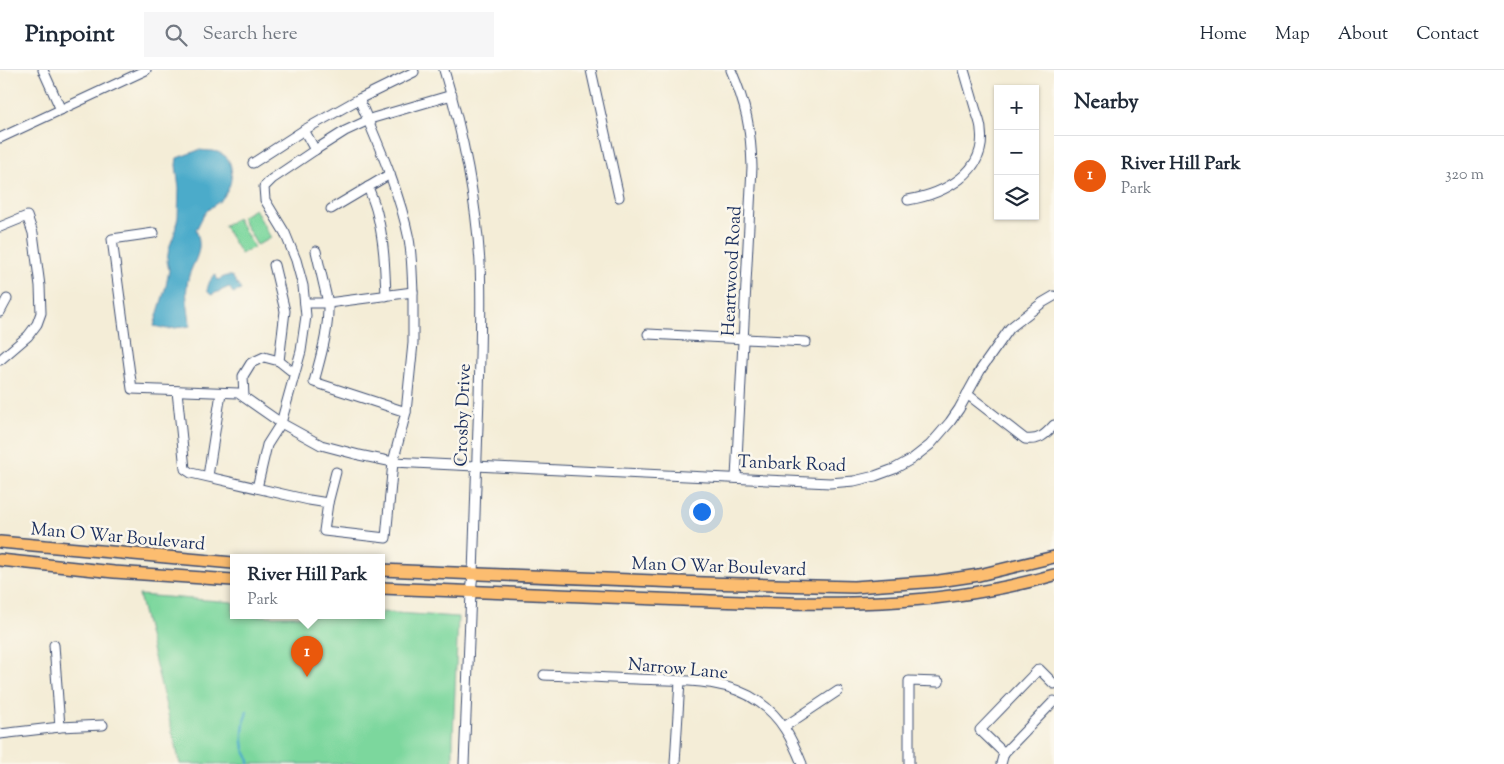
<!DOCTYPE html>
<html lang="en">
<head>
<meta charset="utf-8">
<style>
	:root { --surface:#fff; --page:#f6f6f7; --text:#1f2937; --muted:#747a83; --line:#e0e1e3; --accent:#ea580c }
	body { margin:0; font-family:"Sorts Mill Goudy",serif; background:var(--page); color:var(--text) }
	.controls { position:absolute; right:15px; top:15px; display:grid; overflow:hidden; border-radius:0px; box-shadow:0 1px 4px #0004 }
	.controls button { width:45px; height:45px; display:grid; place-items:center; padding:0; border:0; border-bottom:1px solid var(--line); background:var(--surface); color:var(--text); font:25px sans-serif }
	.you { position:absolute; left:701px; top:441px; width:18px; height:18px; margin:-12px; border:4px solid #fff; border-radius:50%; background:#1a73e8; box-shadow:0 0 0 8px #1a73e833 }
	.badge { display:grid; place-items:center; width:32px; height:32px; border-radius:50%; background:var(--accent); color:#fff; font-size:16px; font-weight:700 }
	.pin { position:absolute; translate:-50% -41px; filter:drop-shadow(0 1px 2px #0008) }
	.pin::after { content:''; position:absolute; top:26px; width:18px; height:15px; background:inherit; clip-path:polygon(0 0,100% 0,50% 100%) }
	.popup { position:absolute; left:230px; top:484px; width:155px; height:65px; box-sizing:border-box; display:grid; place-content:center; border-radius:0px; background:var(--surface); filter:drop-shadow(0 1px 4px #0005); font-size:16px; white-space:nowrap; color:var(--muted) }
	.popup b { font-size:19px; color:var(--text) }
	.popup::after { content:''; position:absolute; left:50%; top:100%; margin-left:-10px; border:10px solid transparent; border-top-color:var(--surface) }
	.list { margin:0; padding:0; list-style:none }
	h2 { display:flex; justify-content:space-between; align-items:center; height:65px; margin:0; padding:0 20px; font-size:21px }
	h2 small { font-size:16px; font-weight:400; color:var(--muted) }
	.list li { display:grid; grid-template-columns:32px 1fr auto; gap:15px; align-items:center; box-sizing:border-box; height:80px; padding:0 20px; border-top:1px solid var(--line) }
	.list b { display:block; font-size:19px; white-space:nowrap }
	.list p { margin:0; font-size:16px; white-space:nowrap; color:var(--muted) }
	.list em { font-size:16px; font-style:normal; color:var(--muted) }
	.icon { flex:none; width:28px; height:28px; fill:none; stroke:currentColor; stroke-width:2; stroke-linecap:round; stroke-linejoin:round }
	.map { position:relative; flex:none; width:1054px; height:694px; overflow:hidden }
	header { display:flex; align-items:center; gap:30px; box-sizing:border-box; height:70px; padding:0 25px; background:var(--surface); border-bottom:1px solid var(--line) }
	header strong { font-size:24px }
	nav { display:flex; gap:28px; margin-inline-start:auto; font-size:18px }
	.search { width:350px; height:45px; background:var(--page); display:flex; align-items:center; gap:12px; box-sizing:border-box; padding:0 18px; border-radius:0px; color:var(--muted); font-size:19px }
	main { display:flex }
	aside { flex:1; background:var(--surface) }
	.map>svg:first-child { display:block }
</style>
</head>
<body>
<header>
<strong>Pinpoint</strong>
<div class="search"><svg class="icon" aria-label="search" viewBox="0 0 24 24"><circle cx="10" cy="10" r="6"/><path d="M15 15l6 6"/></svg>Search here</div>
<nav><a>Home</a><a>Map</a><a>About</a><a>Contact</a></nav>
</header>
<main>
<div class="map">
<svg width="1054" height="694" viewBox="0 0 1054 694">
	<rect width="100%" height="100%" fill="#fbf7ec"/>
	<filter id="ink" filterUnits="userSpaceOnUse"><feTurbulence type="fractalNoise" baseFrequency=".02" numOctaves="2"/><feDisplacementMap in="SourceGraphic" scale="10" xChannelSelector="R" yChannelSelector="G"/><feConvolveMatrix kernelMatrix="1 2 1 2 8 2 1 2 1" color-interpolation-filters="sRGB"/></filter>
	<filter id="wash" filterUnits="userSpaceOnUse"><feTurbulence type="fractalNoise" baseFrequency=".0096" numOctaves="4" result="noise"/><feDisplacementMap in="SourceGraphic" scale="20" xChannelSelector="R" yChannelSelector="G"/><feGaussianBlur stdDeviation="1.12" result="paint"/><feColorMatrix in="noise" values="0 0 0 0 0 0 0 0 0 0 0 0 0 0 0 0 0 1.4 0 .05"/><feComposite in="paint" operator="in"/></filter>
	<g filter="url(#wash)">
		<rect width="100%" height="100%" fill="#f4edd7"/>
		<!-- green -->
		<g fill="#7cd79d" stroke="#4c837e">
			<path d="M255 139 271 168 257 175 241 147Z"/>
			<path d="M237 148 254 177 241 184 224 156Z"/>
			<path d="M139 525 233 532V546H381V542L458 547 453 667V694H180Z"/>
		</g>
		<!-- water -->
		<g fill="#4cabca" stroke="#346d94">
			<path d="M199 80C206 81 216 80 222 84 235 90 233 113 226 123 221 132 216 133 209 139 203 144 200 153 196 160 206 185 189 193 187 216 185 229 190 243 190 256L167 259 154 256 166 216 169 200 167 191 169 178 174 165 178 147 179 119 176 95 177 88Z"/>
			<path d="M215 205 218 210 226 206H232L241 220 233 223 229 217 211 225 207 221C208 215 210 209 215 205Z"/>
		</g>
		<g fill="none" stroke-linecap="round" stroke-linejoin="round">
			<!-- stream -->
			<path stroke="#4cabca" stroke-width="2.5" d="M247 641C243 654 241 665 244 679 246 685 250 687 249 694"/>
		</g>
	</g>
	<g filter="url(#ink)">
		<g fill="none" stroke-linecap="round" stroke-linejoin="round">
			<defs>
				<g id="minor">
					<path d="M43 0 61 40"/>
					<path d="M444 0C463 63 476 128 480 193 482 238 480 281 479 326 477 385 475 444 473 504L471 522 464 694"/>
					<path d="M591 0 619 127"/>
					<path d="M731 0C746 35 751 58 752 97L736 408"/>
					<path d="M359 29C378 74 399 120 409 169 412 186 412 204 413 222"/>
					<path d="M304 60 315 80"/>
					<path d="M0 68 146 0"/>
					<path d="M253 93 304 60 359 29 414 2"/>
					<path d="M368 117C371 125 375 134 377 143 384 170 385 198 386 226"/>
					<path d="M908 130C943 124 987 103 981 60 981 54 978 47 976 41 972 27 968 14 964 0"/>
					<path d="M331 139 390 104"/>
					<path d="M0 157 27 146 33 163 40 216 41 243 37 254 28 266 0 290"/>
					<path d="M154 163 112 169 132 319 238 323 281 353 321 375 359 385 393 392 830 413 854 411 875 406 894 399 912 389 930 375 950 352 959 339 981 299 1010 258 1042 233 1054 226"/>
					<path d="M274 195 285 241 279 291"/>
					<path d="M305 233H328C329 261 321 285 314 312L406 342 413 273V222L328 233 316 181"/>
					<path d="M0 242 7 229"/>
					<path d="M648 264 806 272"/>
					<path d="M177 321 185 399 191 403 309 430 328 433 324 461 386 468 393 392 406 342"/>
					<path d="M967 324 1025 369C1039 371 1045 365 1054 355"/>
					<path d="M244 327 243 306 251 293 264 287 279 291 294 303"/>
					<path d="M208 406 221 323"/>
					<path d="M257 418 267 375 281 353 301 281 306 246 303 216 296 190 285 163 265 130 264 117 272 109 315 80 345 61 373 48 452 25"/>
					<path d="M328 433 336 402"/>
					<path d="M54 575 60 657"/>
					<path d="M544 605C575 606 606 608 636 609 677 611 725 607 759 632 781 647 792 669 802 694"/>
					<path d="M1054 614 1039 599 980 660 1004 683 1054 631"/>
					<path d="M784 657 838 621"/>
					<path d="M0 664 60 657 103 655"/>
					<path d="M675 693 680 611"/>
					<path d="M909 694V611L939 612"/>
					<path d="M1001 694 1004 683"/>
				</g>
				<g id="major">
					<path d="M0 472 233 493"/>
					<path d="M0 490 114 502 233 510"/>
					<path d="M381 500 704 513 854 517 939 511 979 505 1054 487"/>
					<path d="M381 518C481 522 582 526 683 530 811 534 929 541 1054 505"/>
				</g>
			</defs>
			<!-- minor casing -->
			<use href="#minor" stroke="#3c4c70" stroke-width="11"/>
			<!-- major casing -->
			<use href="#major" stroke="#3c4c70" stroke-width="14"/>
			<!-- minor -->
			<use href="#minor" stroke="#fff" stroke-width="9"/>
			<!-- major -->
			<use href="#major" stroke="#fcbd6f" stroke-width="11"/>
		</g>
	</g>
	<g text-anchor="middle" stroke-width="5" stroke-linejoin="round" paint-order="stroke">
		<!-- street labels -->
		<g font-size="18" fill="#1b2f5e" stroke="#fbf7ec">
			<text transform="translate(731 201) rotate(-87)" y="6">Heartwood Road</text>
			<text transform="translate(462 345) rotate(-88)" y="6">Crosby Drive</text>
			<text transform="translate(792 393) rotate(2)" y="6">Tanbark Road</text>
			<text transform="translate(118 466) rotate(5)" y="6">Man O War Boulevard</text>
			<text transform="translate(719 496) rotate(2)" y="6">Man O War Boulevard</text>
			<text transform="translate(678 598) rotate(5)" y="6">Narrow Lane</text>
		</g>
	</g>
</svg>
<div class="controls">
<button>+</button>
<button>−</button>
<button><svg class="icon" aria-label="layers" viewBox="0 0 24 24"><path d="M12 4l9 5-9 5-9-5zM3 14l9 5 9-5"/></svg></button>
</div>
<div class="you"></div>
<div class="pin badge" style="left:307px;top:607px">1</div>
<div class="popup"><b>River Hill Park</b>Park</div>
</div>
<aside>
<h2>Nearby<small></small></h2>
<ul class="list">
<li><span class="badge">1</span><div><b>River Hill Park</b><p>Park</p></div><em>320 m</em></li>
</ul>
</aside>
</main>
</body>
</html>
